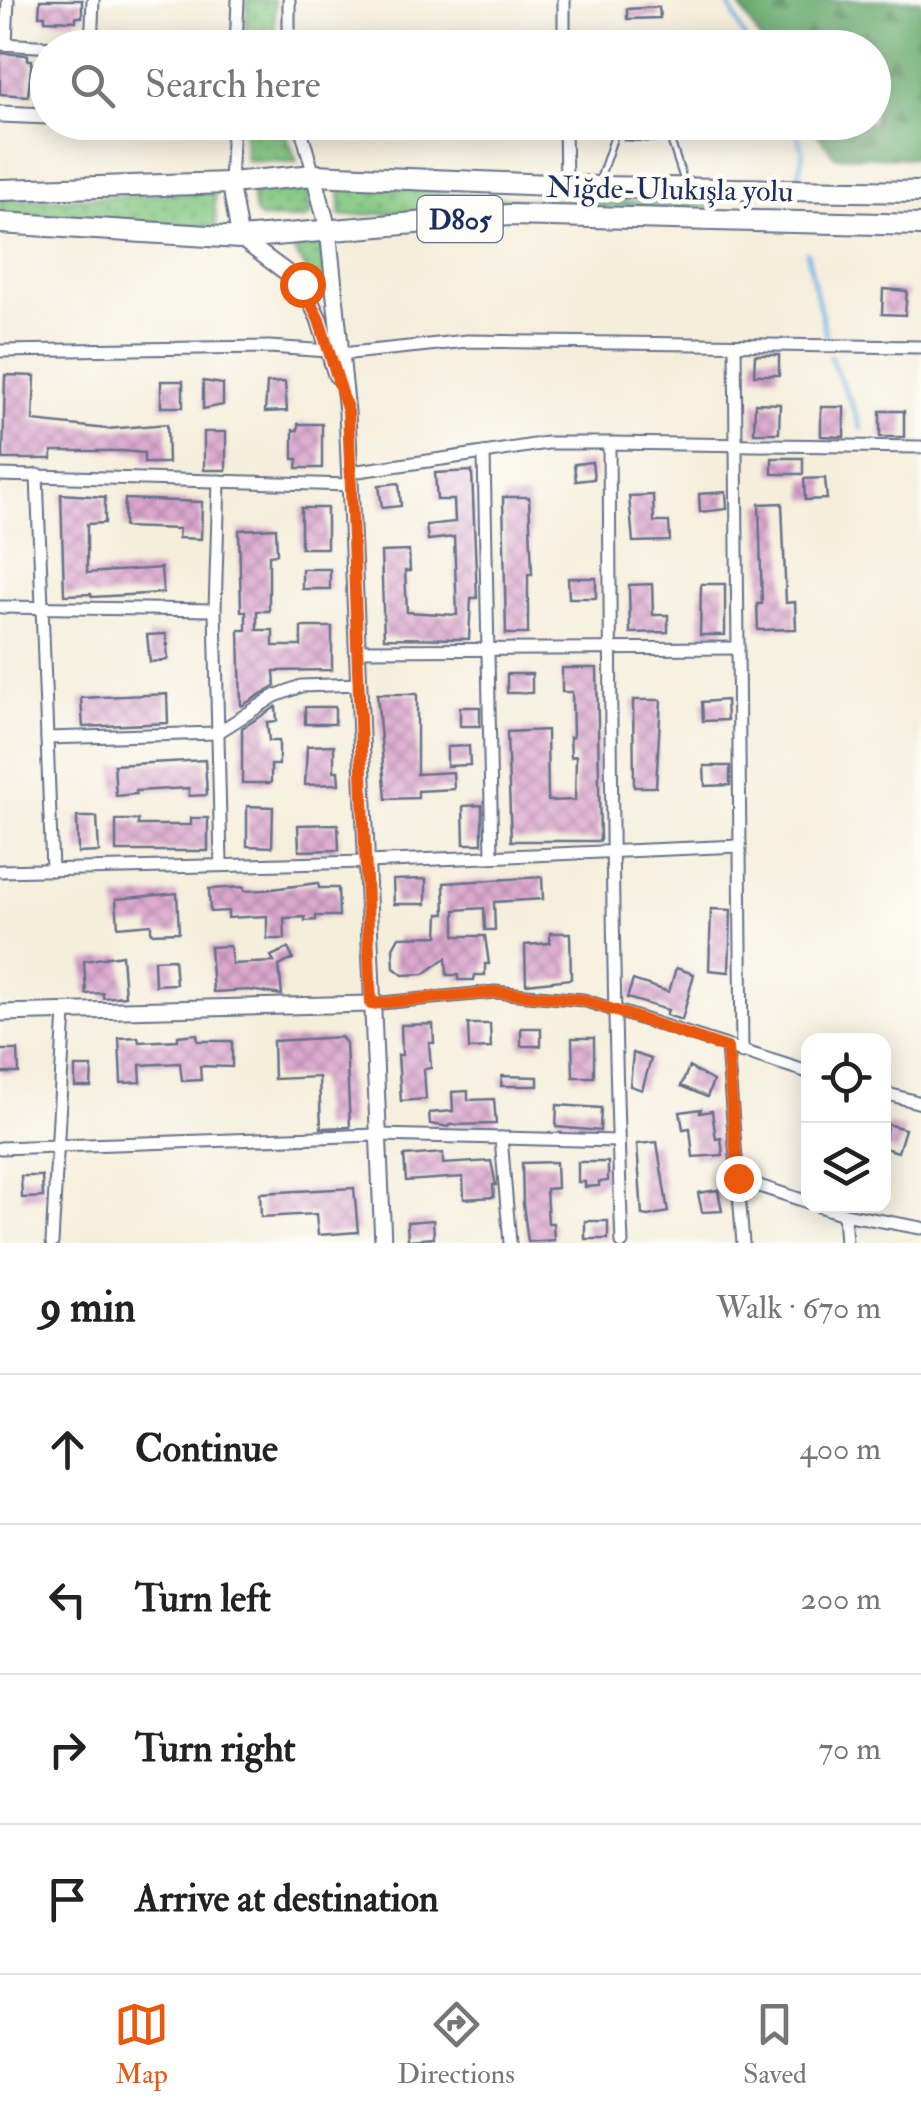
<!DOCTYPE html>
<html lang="en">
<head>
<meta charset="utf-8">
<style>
	:root { --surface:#fff; --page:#f6f6f6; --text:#222; --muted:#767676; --line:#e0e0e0; --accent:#ea580c }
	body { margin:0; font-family:"IM FELL Double Pica",serif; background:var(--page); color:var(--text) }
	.controls { position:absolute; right:30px; bottom:30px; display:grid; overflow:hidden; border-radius:20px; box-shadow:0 5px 25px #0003 }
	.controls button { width:90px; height:90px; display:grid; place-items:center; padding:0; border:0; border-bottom:2px solid var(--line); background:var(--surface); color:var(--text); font:50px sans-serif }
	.stop { position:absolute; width:30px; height:30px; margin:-22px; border:8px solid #ea580c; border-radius:50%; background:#fff }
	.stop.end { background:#ea580c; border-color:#fff; box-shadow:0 2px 10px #0008 }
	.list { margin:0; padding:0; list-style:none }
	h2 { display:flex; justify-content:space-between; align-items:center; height:130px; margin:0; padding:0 40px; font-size:42px }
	h2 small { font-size:32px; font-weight:400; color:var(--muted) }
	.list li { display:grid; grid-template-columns:65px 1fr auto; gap:30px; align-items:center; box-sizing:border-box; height:150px; padding:0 40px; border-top:2px solid var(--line) }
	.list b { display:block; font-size:38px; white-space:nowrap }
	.list em { font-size:32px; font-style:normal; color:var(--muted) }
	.icon { flex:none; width:55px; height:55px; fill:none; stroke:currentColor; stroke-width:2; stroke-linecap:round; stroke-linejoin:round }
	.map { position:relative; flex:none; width:921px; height:1243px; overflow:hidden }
	.search { position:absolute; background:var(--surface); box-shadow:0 5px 25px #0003; left:30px; right:30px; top:30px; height:110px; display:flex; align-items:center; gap:25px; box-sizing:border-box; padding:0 35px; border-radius:55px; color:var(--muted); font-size:38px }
	.sheet { height:730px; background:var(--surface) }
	nav { display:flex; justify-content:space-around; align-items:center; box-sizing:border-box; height:140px; border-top:2px solid var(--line); background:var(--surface); font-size:28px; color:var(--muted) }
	nav a { display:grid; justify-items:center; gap:5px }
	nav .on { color:var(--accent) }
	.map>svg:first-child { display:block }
</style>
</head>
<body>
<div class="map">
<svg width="921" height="1243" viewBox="0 0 921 1243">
	<defs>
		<pattern id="grass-dots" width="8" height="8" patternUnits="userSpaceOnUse" patternTransform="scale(2.5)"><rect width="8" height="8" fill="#84c882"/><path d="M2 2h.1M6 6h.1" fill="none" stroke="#6ba36e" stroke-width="1.8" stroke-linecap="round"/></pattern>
		<pattern id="forest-firs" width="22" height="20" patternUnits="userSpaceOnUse" patternTransform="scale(2.5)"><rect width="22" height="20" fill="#6bac70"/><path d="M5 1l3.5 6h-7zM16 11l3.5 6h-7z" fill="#578c5f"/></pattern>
		<pattern id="building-cross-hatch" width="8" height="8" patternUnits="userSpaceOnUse" patternTransform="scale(2.5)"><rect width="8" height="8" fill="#dda8cf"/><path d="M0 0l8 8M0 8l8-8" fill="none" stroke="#b289ab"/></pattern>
	</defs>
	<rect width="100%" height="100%" fill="#fdfcf7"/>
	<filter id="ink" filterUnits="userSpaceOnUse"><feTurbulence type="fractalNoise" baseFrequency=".01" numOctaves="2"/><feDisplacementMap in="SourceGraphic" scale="20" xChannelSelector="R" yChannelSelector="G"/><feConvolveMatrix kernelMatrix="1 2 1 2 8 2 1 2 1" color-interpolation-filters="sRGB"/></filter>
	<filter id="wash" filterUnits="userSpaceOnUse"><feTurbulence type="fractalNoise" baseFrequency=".0048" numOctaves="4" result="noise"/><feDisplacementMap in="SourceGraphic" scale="40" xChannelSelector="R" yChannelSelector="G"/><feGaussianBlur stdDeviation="2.25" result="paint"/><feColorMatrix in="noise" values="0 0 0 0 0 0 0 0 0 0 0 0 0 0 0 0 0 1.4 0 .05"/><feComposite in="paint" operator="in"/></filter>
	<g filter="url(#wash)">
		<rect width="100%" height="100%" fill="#f5eedb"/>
		<!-- grass -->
		<g fill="url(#grass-dots)" stroke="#507c70" stroke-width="2.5">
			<path d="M248 0H274L275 38 269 44H250L245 37Z"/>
			<path d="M244 123H281L297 162 246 160Z"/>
			<path d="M298 184 307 188 312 213 305 219 260 218 255 213 251 188Z"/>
			<path d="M341 184 525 200 713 203V209L524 205 340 216Z"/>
			<path d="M214 192 216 227 0 213V198L61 199Z"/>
			<path d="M315 239 320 246 330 305 291 246 295 241Z"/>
		</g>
		<!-- forest -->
		<path fill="url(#forest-firs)" stroke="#436e67" stroke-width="2.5" d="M736 0H921V158L835 156 809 123 874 122V48L765 47Z"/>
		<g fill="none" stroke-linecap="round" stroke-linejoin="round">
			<!-- stream -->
			<g stroke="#70b1e4" stroke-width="4">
				<path d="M727 0 749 48"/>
				<path d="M794 122 803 153 798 178"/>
				<path d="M807 252 826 336"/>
				<path d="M830 356C840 382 853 403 861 429"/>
			</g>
		</g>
		<g id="blocks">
			<!-- building -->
			<g fill="url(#building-cross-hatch)">
				<path d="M40 0H82V17H76V21L45 20V16H39Z"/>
				<path d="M659 7 660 18 627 19V9Z"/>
				<path d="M0 53 28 55V60H32L28 96 0 94Z"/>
				<path d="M625 131 658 132V142L624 140Z"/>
				<path d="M883 289 907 291 905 315 882 314Z"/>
				<path d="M755 355H779V375H754Z"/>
				<path d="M5 375 35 376 33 421 107 429 167 424 168 463H144V453L122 451H52V459H3Z"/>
				<rect x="161" y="381" width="22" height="26"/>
				<path d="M203 381 223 384V405L203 409Z"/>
				<path d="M285 382 287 411 265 412 267 383Z"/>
				<path d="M755 403 780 404 779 433H754Z"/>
				<path d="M821 407H844V437L821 436Z"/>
				<rect x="880" y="411" width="24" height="26"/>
				<path d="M298 424H322V468H297L298 459H293V430H298Z"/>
				<rect x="204" y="432" width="22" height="38"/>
				<rect x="772" y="458" width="31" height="16"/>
				<path d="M592 462 594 479 576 481 574 464Z"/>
				<path d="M472 471 477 598H471L469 639 384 638 381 552 409 551 410 571H405L407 612 457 615 454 537 428 540 426 525 455 522 454 500H437L435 473Z"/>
				<path d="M825 478 827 499 805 500 804 479Z"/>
				<path d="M399 483 401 506 382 508 379 485Z"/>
				<path d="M726 492 727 509 700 512 699 494Z"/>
				<path d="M61 494 105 497V523L87 524V573L161 568 163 593 92 597 91 594 64 595Z"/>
				<path d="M653 495 654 522H669L670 541 633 542 629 496Z"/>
				<path d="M503 497H529L532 574H528V634H506Z"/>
				<path d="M125 499 202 502 201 539 178 538 179 529 124 527Z"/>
				<path d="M782 503 786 603 795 602 796 629 758 630 757 604H762L759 504Z"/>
				<rect x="301" y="508" width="26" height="40"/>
				<path d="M276 528 277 554 269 555V611H257V630H273V646H301V627H332V670L274 671 275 686 241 706 239 630H246V611H241L239 530Z"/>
				<rect x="302" y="569" width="28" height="20"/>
				<path d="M568 578H596V598H569Z"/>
				<path d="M652 584 653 615H668V632L630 633 629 585Z"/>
				<path d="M701 584H725V635H700Z"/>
				<path d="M166 634 168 660 150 662 147 635Z"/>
				<path d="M562 668H597L600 841H511L507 732 547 730 548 801 575 800 576 756 571 757 570 737H573L572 692H562Z"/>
				<rect x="507" y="674" width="25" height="19"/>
				<path d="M167 694 168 723 83 727 81 698Z"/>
				<path d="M377 694H417V774L453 772 454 789 418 791V798L386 799Z"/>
				<path d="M633 700H661L656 787H634Z"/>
				<path d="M726 700 727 720 703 721 702 702Z"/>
				<path d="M276 707 277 721 267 722 269 741H279V765H271V783H242V728Z"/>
				<rect x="305" y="707" width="30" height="17"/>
				<rect x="460" y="707" width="20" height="19"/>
				<path d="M334 745V771H338L339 784 305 785 307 746Z"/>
				<path d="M469 746 470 765 447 766V747Z"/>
				<path d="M205 760 207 795 189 796V788L136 791V794L116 796 114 765Z"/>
				<path d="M704 766H730V785L705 786Z"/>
				<path d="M482 805V844H464L463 806Z"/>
				<path d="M247 806 273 807 272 847 247 846Z"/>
				<path d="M77 817H97L99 852 78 853Z"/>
				<path d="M191 818H208V851H116V820H138V825H191Z"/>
				<path d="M338 824 339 850 299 851 298 825Z"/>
				<path d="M542 877 543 899 494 902 495 930H485L484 908 455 910V936H485L489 964H485V975H475L474 980H458V975H447L446 958 424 974 403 975 394 968 393 948 399 937 438 936 439 914H445L444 883Z"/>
				<path d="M426 879V904H394L393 880Z"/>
				<path d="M318 883 319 888H338L339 916H316V920L305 921V917L284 918 285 939H267V916L228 918V911L210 912 209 889 244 887V891L264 890Z"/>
				<path d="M177 893 179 932 151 933V924L118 927 116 899Z"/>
				<path d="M711 909 731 910 729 972 709 970Z"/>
				<path d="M550 933H570L571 979 526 984 525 945 550 943Z"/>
				<path d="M230 946 232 964 274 962 271 956 288 948 293 959 279 966 282 995 249 990 213 992 210 947Z"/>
				<path d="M122 955 125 996 103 998V993L86 994 84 961Z"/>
				<path d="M174 959 176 984 155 985 154 960Z"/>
				<path d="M676 968 694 974 682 1020 666 1015 668 1010 627 998 633 980 669 992Z"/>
				<path d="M433 1024 434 1043H429L431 1068 424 1069 426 1099 401 1101 398 1055H402L401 1025Z"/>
				<path d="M468 1024H490L491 1048 469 1049Z"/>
				<rect x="521" y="1028" width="20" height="18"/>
				<path d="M197 1034 198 1041H232V1067L200 1066 201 1080 182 1081 180 1063 140 1065 141 1082 121 1083 119 1038 138 1037 139 1042 178 1040V1036Z"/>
				<path d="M341 1037 346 1043 350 1127 321 1128 319 1077 274 1079 273 1041Z"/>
				<path d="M572 1038H594V1077H573Z"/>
				<path d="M0 1050H18L19 1073H0Z"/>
				<path d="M633 1053 651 1059 642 1090 630 1086Z"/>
				<path d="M75 1067H92L91 1087H75Z"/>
				<path d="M689 1067 713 1081 707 1097 681 1086Z"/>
				<path d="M502 1076 538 1077V1086H501Z"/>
				<path d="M468 1091V1100L494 1099 496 1124 449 1125V1127L430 1124 429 1113 453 1111 452 1092Z"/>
				<path d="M557 1105 601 1108 600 1131 556 1127Z"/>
				<path d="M701 1109 700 1113 712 1111 716 1139 721 1138 723 1155 693 1157 690 1128 683 1129 680 1112Z"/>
				<path d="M887 1124 905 1129 898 1152 884 1148Z"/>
				<path d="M657 1142 668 1212 648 1216 642 1215 637 1144Z"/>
				<path d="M443 1153V1164L491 1161 496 1185H493L494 1197 464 1199 463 1177 406 1181 404 1156Z"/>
				<path d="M556 1162 557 1188 546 1189 548 1223H553L554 1240 528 1242 523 1204 522 1163Z"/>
				<path d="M578 1162H608V1181L599 1182V1186L585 1187V1182H578Z"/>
				<path d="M21 1176H42L43 1197 22 1198Z"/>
				<path d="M354 1188 358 1232 318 1235 316 1214 261 1217 260 1193Z"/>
				<path d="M718 1190 722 1211 702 1212 698 1193Z"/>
				<path d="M433 1220 434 1238 408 1240 407 1222Z"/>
				<rect x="585" y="1221" width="23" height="18"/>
			</g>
		</g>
	</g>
	<g filter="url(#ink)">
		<use href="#blocks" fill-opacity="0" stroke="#67728a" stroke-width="2.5"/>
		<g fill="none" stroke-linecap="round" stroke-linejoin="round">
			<defs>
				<path id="lane" d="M599 181 618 125 666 126 684 181"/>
				<g id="street">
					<path d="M289 0V48"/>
					<path d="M564 0V48"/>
					<path d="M0 44 54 47"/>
					<path d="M6 44 8 0"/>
					<path d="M91 48 93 0"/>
					<path d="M236 48 238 0"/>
					<path d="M169 122 233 128"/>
					<path d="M299 122 314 175"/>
					<path d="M565 122 566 186"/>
					<path d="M230 183 233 122"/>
					<path d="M735 345 742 1053"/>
					<path d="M0 351 269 347 329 351"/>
					<path d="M341 354 467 341 921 347"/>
					<path d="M351 472 484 453"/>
					<path d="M0 475 351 485"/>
					<path d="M37 475 52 870"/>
					<path d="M0 607 215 610 221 864"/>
					<path d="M215 610 219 481"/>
					<path d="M359 650 738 648"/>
					<path d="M47 738 217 733 275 696 301 686 360 684"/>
					<path d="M492 856 484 453 547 443H609"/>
					<path d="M0 871 367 862 740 846"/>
					<path d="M371 1004 495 992 583 1000 808 1072"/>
					<path d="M727 1048 743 1243"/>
					<path d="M884 1093 921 1103"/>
					<path d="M501 1138 618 1141"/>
					<path d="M0 1148 377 1135 501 1138 510 1243"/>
					<path d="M738 1179 808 1202"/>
					<path d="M819 1206 844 1214 921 1228"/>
					<path d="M844 1214 846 1243"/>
					<path d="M52 1243 65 1012"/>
					<path d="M622 1243C611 976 611 710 609 443L921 447"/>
				</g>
				<g id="secondary">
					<path d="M0 114 48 116"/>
					<path d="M314 175 328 229 347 412 383 1243"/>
					<path d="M230 183 240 238 302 284 319 319 336 375"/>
					<path d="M0 1013 371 1004"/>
				</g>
				<g id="highway">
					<path d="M0 190 230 183 314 175 597 187 921 192"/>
					<path d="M0 223 240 238 509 215 921 225"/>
				</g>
			</defs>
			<!-- lane casing -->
			<use href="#lane" stroke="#67728a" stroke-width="9"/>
			<!-- street casing -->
			<use href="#street" stroke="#67728a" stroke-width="15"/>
			<!-- secondary casing -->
			<use href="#secondary" stroke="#67728a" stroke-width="19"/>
			<!-- highway casing -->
			<use href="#highway" stroke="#67728a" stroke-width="24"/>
			<!-- lane -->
			<use href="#lane" stroke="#fff" stroke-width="5"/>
			<!-- street -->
			<use href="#street" stroke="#fff" stroke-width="11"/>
			<!-- secondary -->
			<use href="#secondary" stroke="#fff" stroke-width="15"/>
			<!-- highway -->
			<use href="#highway" stroke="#fff" stroke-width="20"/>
		</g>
	</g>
	<g fill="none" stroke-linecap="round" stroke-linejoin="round" filter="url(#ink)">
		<!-- route -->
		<path stroke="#ea580c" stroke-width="12" d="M302 284 319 320 348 412 371 1004 495 992 583 1000 727 1048 738 1178"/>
	</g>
	<g text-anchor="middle" stroke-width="9" stroke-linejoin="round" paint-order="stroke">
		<!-- shield labels -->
		<rect fill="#fdfcf7" stroke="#5f6c8c" stroke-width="2.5" x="417.5" y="196" width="85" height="46" rx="8"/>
		<g font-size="28" font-weight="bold" fill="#1b2f5e">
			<text x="460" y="229">D805</text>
		</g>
		<!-- street labels -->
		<g font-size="30" fill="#1b2f5e" stroke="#fdfcf7">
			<text transform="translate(670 189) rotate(1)" y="10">Niğde-Ulukışla yolu</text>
		</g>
	</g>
</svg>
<div class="controls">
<button><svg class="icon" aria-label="locate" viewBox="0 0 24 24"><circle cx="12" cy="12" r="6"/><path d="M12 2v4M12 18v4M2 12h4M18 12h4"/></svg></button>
<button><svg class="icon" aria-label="layers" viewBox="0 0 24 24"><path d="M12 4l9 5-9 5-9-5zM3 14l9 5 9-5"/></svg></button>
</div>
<div class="stop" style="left:302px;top:284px"></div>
<div class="stop end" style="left:738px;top:1178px"></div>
<div class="search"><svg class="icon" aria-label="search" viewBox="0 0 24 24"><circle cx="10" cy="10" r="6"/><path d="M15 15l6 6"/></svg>Search here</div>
</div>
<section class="sheet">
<h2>9 min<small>Walk · 670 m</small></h2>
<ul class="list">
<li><svg class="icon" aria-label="ahead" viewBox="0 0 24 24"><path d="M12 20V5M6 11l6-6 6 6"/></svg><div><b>Continue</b></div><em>400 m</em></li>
<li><svg class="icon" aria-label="left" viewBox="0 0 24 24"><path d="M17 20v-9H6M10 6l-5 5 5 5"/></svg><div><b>Turn left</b></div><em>200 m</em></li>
<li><svg class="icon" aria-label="right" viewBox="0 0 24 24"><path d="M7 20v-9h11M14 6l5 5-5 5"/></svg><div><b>Turn right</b></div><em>70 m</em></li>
<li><svg class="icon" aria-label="arrive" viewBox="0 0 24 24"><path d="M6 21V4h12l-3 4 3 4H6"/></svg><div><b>Arrive at destination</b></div></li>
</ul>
</section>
<nav>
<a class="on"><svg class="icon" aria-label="map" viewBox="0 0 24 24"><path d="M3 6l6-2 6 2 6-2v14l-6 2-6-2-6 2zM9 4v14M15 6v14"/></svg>Map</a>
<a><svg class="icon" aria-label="directions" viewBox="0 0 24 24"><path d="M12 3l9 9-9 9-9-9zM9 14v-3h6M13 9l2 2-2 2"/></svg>Directions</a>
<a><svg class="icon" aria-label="saved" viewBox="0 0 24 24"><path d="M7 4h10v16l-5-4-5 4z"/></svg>Saved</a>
</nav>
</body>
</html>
